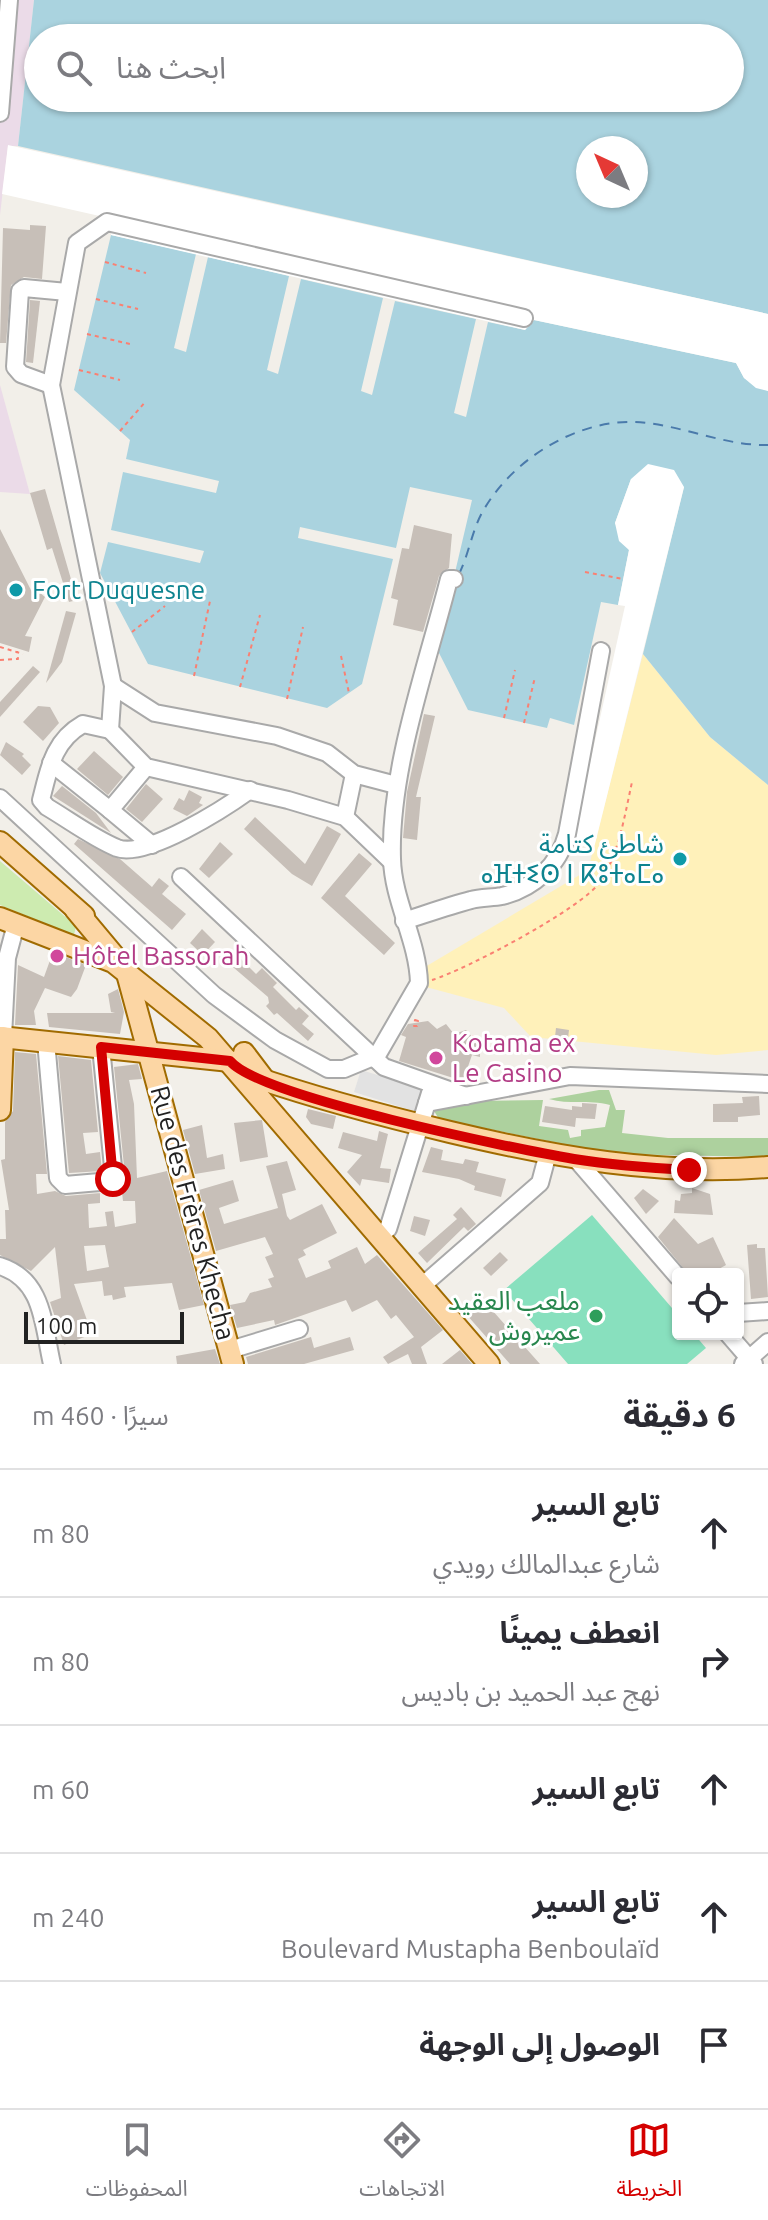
<!DOCTYPE html>
<html lang="ar">
<head>
<meta charset="utf-8">
<style>
	:root { --surface:#fff; --page:#f7f7f7; --text:#2b2b33; --muted:#7c7c81; --line:#e1e1e2; --accent:#d40000 }
	body { margin:0; font-family:Ubuntu,"Noto Sans Arabic","Noto Sans Tifinagh",sans-serif; background:var(--page); color:var(--text); direction:rtl }
	.controls { position:absolute; right:24px; bottom:24px; display:grid; overflow:hidden; border-radius:8px; box-shadow:0 2px 6px #0004 }
	.controls button { width:72px; height:72px; display:grid; place-items:center; padding:0; border:0; border-bottom:2px solid var(--line); background:var(--surface); color:var(--text); font:40px sans-serif }
	.compass { position:absolute; left:576px; top:136px; width:72px; height:72px; border-radius:50%; background:var(--surface); box-shadow:0 2px 6px #0004; rotate:316deg }
	.scale { position:absolute; left:24px; bottom:20px; width:160px; box-sizing:border-box; padding-left:8px; border:4px solid #222; border-top:0; font-size:22px; line-height:28px; white-space:nowrap; color:#222; -webkit-text-stroke:6px #fff; paint-order:stroke }
	.stop { position:absolute; width:24px; height:24px; margin:-18px; border:6px solid #d40000; border-radius:50%; background:#fff }
	.stop.end { background:#d40000; border-color:#fff; box-shadow:0 2px 8px #0008 }
	.list { margin:0; padding:0; list-style:none }
	h2 { display:flex; justify-content:space-between; align-items:center; height:104px; margin:0; padding:0 32px; font-size:34px }
	h2 small { font-size:26px; font-weight:400; color:var(--muted) }
	.list li { display:grid; grid-template-columns:52px 1fr auto; gap:24px; align-items:center; box-sizing:border-box; height:128px; padding:0 32px; border-top:2px solid var(--line) }
	.list b { display:block; font-size:30px; white-space:nowrap }
	.list p { margin:0; font-size:26px; white-space:nowrap; color:var(--muted) }
	.list em { font-size:26px; font-style:normal; color:var(--muted) }
	.icon { flex:none; width:44px; height:44px; fill:none; stroke:currentColor; stroke-width:2; stroke-linecap:round; stroke-linejoin:round }
	.map { position:relative; flex:none; width:768px; height:1364px; overflow:hidden; direction:ltr }
	.search { position:absolute; background:var(--surface); box-shadow:0 2px 6px #0004; left:24px; right:24px; top:24px; height:88px; display:flex; align-items:center; gap:20px; box-sizing:border-box; padding:0 28px; border-radius:44px; color:var(--muted); font-size:30px }
	.sheet { height:744px; background:var(--surface) }
	nav { display:flex; justify-content:space-around; align-items:center; box-sizing:border-box; height:112px; border-top:2px solid var(--line); background:var(--surface); font-size:22px; color:var(--muted) }
	nav a { display:grid; justify-items:center; gap:4px }
	nav .on { color:var(--accent) }
	.map>svg:first-child { display:block }
</style>
</head>
<body>
<div class="map">
<svg width="768" height="1364" viewBox="0 0 768 1364">
	<rect width="100%" height="100%" fill="#f2efe9"/>
	<!-- industrial -->
	<g fill="#ebdbe8">
		<path d="M0 0H34L18 146H8L0 215Z"/>
		<path d="M0 385 30 494 0 492Z"/>
	</g>
	<!-- grass -->
	<path fill="#cdebb0" d="M0 861 76 926 74 935 0 905Z"/>
	<!-- forest -->
	<path fill="#add19e" d="M599 1090H609L616 1110H625L622 1133 668 1138H768V1157L613 1154 439 1119 434 1111 473 1101 543 1100 539 1126 568 1130 570 1138 581 1136V1130L605 1127 610 1105C588 1099 569 1105 549 1099Z"/>
	<!-- sand -->
	<path fill="#fff1ba" d="M643 654 710 737 768 785V1050L716 1055 531 1037 504 1008 426 987 425 967 588 870Z"/>
	<!-- pitch -->
	<path fill="#88e0be" d="M592 1215 678 1315V1334H694L706 1348 687 1364H568L504 1290Z"/>
	<!-- parking -->
	<path fill="#e2e2e2" d="M361 1070 427 1090 420 1113 354 1092Z"/>
	<!-- water -->
	<g fill="#aad3df" fill-rule="evenodd">
		<path d="M34 0H768V314L18 146ZM38 38H730V98H38ZM588 148H636V196H588Z"/>
		<path d="M111 235 196 254 174 348 186 352 208 257 289 276 267 370 278 374 301 279 383 298 361 391 372 395 395 301 476 319 454 413 466 417 488 322 525 330 534 320 736 363 744 378 768 391V785L710 737 643 654 684 487 631 479 615 523 629 550 618 605 601 602 574 725 550 718 547 728 468 710 437 649 472 500 410 487 396 548 300 527 298 538 393 559 362 684 327 708 148 664 100 573 108 542 200 563 204 551 111 530 123 472 216 493 219 481 126 459 130 440 74 390Z"/>
	</g>
	<!-- pier -->
	<g fill="#fff">
		<path d="M8 145 768 314V391L756 388 744 378 736 363 534 320 525 330 111 235 113 219 2 194Z"/>
		<path d="M648 464 674 470 684 487 594 848 572 844 625 606 618 605 629 550 619 541 615 523 631 479Z"/>
	</g>
	<g fill="none" stroke-linecap="round" stroke-linejoin="round">
		<!-- ferry -->
		<path stroke="#4a7aab" stroke-width="2" stroke-dasharray="10 8" stroke-linecap="butt" d="M459 574C469 554 472 530 483 511 512 460 575 420 635 422 680 424 723 446 768 445"/>
	</g>
	<!-- building -->
	<g fill="#c7bfb8" fill-rule="evenodd">
		<path d="M30 225 46 226 42 279 24 277 11 285 6 343H0L3 228 30 230Z"/>
		<path d="M30 300 40 301 33 363 26 362Z"/>
		<path d="M45 489 77 600 69 602 52 548 47 550 30 493Z"/>
		<path d="M414 525 452 534 449 568 439 576 423 632 393 625 398 600 391 598 402 548 409 549Z"/>
		<path d="M0 529 34 596 39 592 45 597 25 636 32 637 29 652 0 643Z"/>
		<path d="M66 611 76 613 62 662 46 683Z"/>
		<path d="M33 666 40 672 0 717V702Z"/>
		<path d="M38 706 50 707 59 723 43 741 23 722Z"/>
		<path d="M424 714 435 716 416 797H421L417 840 403 838 407 792Z"/>
		<path d="M6 742 24 754 22 756 31 765 22 775 0 755Z"/>
		<path d="M94 751 123 777 108 795 77 769Z"/>
		<path d="M146 784 163 799 142 822 126 809Z"/>
		<path d="M62 786 96 813 111 833 53 796Z"/>
		<path d="M189 790 202 797 199 803 203 805 187 816 173 809 179 798 184 801Z"/>
		<path d="M255 817 305 864 327 826 341 834 312 886 292 874 244 829Z"/>
		<path d="M78 839 120 859 152 887 159 878 169 886 162 894 186 914 172 930 74 844Z"/>
		<path d="M220 842 233 854 209 878 199 869Z"/>
		<path d="M359 853 372 864 345 896 395 943 384 955 321 898Z"/>
		<path d="M202 929 215 942 203 955 190 943Z"/>
		<path d="M53 952 86 965 77 989 71 997 45 988 34 1011 36 1025H15L18 965 44 977Z"/>
		<path d="M235 953 256 974 262 968 277 983 273 987 296 1010 299 1007 309 1016 302 1024 314 1034 308 1041 277 1013 274 1015 266 1006 269 1003 268 997 227 962Z"/>
		<path d="M118 989 124 1012 120 1034 49 1027 47 1013H115L111 1012 108 994Z"/>
		<path d="M428 1021 437 1029 446 1024 454 1034 466 1030 480 1046V1057L472 1055 463 1081 399 1061 406 1037 401 1035 408 1024Z"/>
		<path d="M556 1028 569 1030 567 1047 554 1046Z"/>
		<path d="M15 1052 36 1054 47 1174H36L37 1194 55 1191 66 1196 112 1192 120 1188 125 1176 114 1067 138 1064 142 1079 129 1080 134 1104 137 1178 167 1171 204 1305 179 1310 172 1283 124 1287 126 1297 113 1300 112 1295 104 1296 102 1281 74 1284 92 1334 64 1345 50 1302 61 1298 55 1247 31 1271 0 1255V1239H6L5 1210H9L1 1160 5 1159V1122L13 1111ZM122 1192 123 1201H135L136 1223 115 1227 113 1211 105 1212 107 1226 89 1228 88 1204 100 1203V1193ZM105 1245 109 1267 87 1271 84 1246Z"/>
		<path d="M58 1056 91 1060 98 1132 83 1133 86 1154 100 1152 102 1171 69 1173Z"/>
		<path d="M759 1096 760 1115 738 1117V1122H713V1104L743 1103 742 1097Z"/>
		<path d="M582 1103 597 1104 595 1119 576 1118 575 1127 542 1122 545 1106 572 1110V1106L582 1107Z"/>
		<path d="M308 1109 336 1116 333 1129 311 1124 306 1117Z"/>
		<path d="M262 1120 268 1157 240 1162 234 1123Z"/>
		<path d="M202 1125 207 1158 223 1154 225 1169 195 1174 183 1130Z"/>
		<path d="M379 1131 388 1134 380 1168 391 1169 389 1183 362 1179 360 1186 347 1172 362 1155 338 1148 343 1132 377 1141Z"/>
		<path d="M431 1147 443 1150 441 1160 463 1164 465 1159 479 1162 476 1172 506 1179 501 1197 474 1190 475 1186 459 1179 422 1172Z"/>
		<path d="M287 1161 296 1190 282 1194 287 1216 290 1220 322 1204 337 1233 303 1250 306 1255 298 1259 306 1278 331 1268 328 1261 357 1247 365 1264 377 1255 443 1330 421 1347 427 1364H412L408 1354 388 1364 383 1357 414 1337 396 1315 391 1319 377 1300 352 1312 346 1300 275 1325 274 1320 237 1328 230 1305 245 1302 250 1293 272 1287 268 1279 274 1277 265 1257 273 1254 265 1237 216 1251 199 1190 233 1180 239 1201 219 1208 224 1224 278 1208 266 1166Z"/>
		<path d="M692 1188 710 1194 713 1215 674 1213 675 1200 680 1201 681 1194 692 1193Z"/>
		<path d="M643 1189 659 1201 646 1214 634 1198Z"/>
		<path d="M461 1207 476 1224 468 1231 464 1227 427 1263 418 1253 457 1219 453 1215Z"/>
		<path d="M414 1216 430 1220 425 1236 410 1231Z"/>
		<path d="M674 1218 698 1244 713 1237 726 1265 717 1270 721 1274H688L658 1237Z"/>
		<path d="M757 1244V1248H765L768 1297 751 1299 747 1245Z"/>
		<path d="M500 1252 508 1260 491 1276 483 1268Z"/>
		<path d="M485 1302 507 1327 540 1364H510L466 1314Z"/>
		<path d="M311 1337 314 1348 350 1337 354 1350 304 1364H248L246 1357Z"/>
		<path d="M215 1349 220 1364H177L176 1356Z"/>
		<path d="M460 1350 472 1364H442Z"/>
	</g>
	<g fill="none" stroke-linecap="round" stroke-linejoin="round">
		<defs>
			<g id="minor">
				<path d="M0 113 9 0"/>
				<path d="M51 385 21 374 15 367 20 291 24 288 67 292"/>
				<path d="M113 686 155 713 277 736 327 753 354 774 396 785"/>
				<path d="M110 730 83 724C53 741 49 769 41 800L47 807C69 820 93 838 117 848 146 859 225 808 250 790"/>
				<path d="M51 763 110 810"/>
				<path d="M146 767 110 810 152 845"/>
				<path d="M0 798 214 995 275 1040 328 1069H344L373 1057"/>
				<path d="M345 817 354 774"/>
				<path d="M392 862 345 817 288 800 146 767 110 730 113 686 51 385 77 243 107 222 524 318"/>
				<path d="M181 877 384 1067 466 1096"/>
				<path d="M404 921C426 914 448 906 471 900 481 897 492 898 502 896 534 888 559 865 567 834L601 651"/>
				<path d="M3 1037 7 958 16 924"/>
				<path d="M46 1041 58 1178 65 1185 111 1181 114 1177 101 1047"/>
				<path d="M375 1059 419 983C418 941 393 901 392 859 389 770 427 666 449 579H454"/>
				<path d="M427 1103 570 1076 768 1084"/>
				<path d="M576 1159 678 1277"/>
				<path d="M388 1229 430 1093"/>
				<path d="M0 1266C44 1280 43 1325 52 1364"/>
				<path d="M422 1286 540 1183 548 1153"/>
				<path d="M738 1313 768 1311"/>
				<path d="M728 1334 754 1364"/>
				<path d="M230 1350 299 1329"/>
				<path d="M743 1364 768 1342"/>
			</g>
			<g id="major">
				<path d="M0 842 84 916"/>
				<path d="M75 909 126 970 233 1364"/>
				<path d="M0 918 113 962 208 1038 489 1364"/>
				<path d="M0 1037 230 1061"/>
				<path d="M244 1053 266 1082"/>
				<path d="M240 1072C310 1097 379 1115 450 1132 555 1157 660 1176 768 1167"/>
				<path d="M0 1110 3 1037"/>
			</g>
		</defs>
		<!-- minor casing -->
		<use href="#minor" stroke="#a9a9a9" stroke-width="20"/>
		<!-- major casing -->
		<use href="#major" stroke="#a06b00" stroke-width="24"/>
		<!-- path -->
		<g stroke="#fa8072" stroke-width="2" stroke-dasharray="4 4" stroke-linecap="butt">
			<path d="M105 262 146 273"/>
			<path d="M96 299 138 309"/>
			<path d="M87 334 130 344"/>
			<path d="M79 370 120 380"/>
			<path d="M120 431 146 401"/>
			<path d="M585 572 623 579"/>
			<path d="M132 632 165 606"/>
			<path d="M0 647 23 654"/>
			<path d="M341 656 349 693"/>
			<path d="M0 660 18 659 17 651"/>
			<path d="M194 676 210 601"/>
			<path d="M240 687 260 615"/>
			<path d="M287 699 303 627"/>
			<path d="M504 718 515 670"/>
			<path d="M524 723 535 677"/>
			<path d="M432 980C465 970 583 908 601 881 619 853 625 814 632 782"/>
			<path d="M415 1020 418 1021 417 1026H414Z"/>
			<path d="M473 1036 476 1037 474 1042 471 1041Z"/>
		</g>
		<!-- minor -->
		<use href="#minor" stroke="#fff" stroke-width="16"/>
		<!-- major -->
		<use href="#major" stroke="#fcd6a4" stroke-width="20"/>
	</g>
	<g fill="none" stroke-linecap="round" stroke-linejoin="round">
		<!-- route -->
		<path stroke="#d40000" stroke-width="10" d="M113 1179 101 1047 230 1061C260 1097 516 1149 574 1159 612 1165 651 1168 689 1170"/>
	</g>
	<!-- markers -->
	<g fill="#0f9aa8" stroke="#fff" stroke-width="3">
		<circle cx="16" cy="590" r="8"/>
		<circle cx="680" cy="859" r="8"/>
	</g>
	<g fill="#d1479c" stroke="#fff" stroke-width="3">
		<circle cx="57" cy="956" r="8"/>
		<circle cx="436" cy="1058" r="8"/>
	</g>
	<circle fill="#2e9e5b" stroke="#fff" stroke-width="3" cx="596" cy="1316" r="8"/>
	<g text-anchor="middle" stroke-width="6" stroke-linejoin="round" paint-order="stroke">
		<!-- culture labels -->
		<g font-size="26" fill="#0d838f" stroke="#fff" text-anchor="start">
			<text x="32" y="599">Fort Duquesne</text>
			<text x="664" y="853" text-anchor="end">شاطئ كتامة<tspan x="664" dy="30">ⴰⴼⵜⵉⵙ ⵏ ⴽⵓⵜⴰⵎⴰ</tspan></text>
		</g>
		<!-- hotel labels -->
		<g font-size="26" fill="#b23c85" stroke="#fff" text-anchor="start">
			<text x="73" y="965">Hôtel Bassorah</text>
			<text x="452" y="1052">Kotama ex<tspan x="452" dy="30">Le Casino</tspan></text>
		</g>
		<!-- street labels -->
		<g font-size="26" fill="#222" stroke="#fff">
			<text transform="translate(193 1213) rotate(75)" y="9">Rue des Frères Khecha</text>
		</g>
		<!-- leisure labels -->
		<g font-size="26" fill="#27864d" stroke="#fff" text-anchor="end">
			<text x="580" y="1310">ملعب العقيد<tspan x="580" dy="30">عميروش</tspan></text>
		</g>
	</g>
</svg>
<div class="controls">
<button><svg class="icon" aria-label="locate" viewBox="0 0 24 24"><circle cx="12" cy="12" r="6"/><path d="M12 2v4M12 18v4M2 12h4M18 12h4"/></svg></button>
</div>
<svg class="compass" viewBox="-18 -18 36 36"><path d="M0-13l5 13h-10z" fill="#e53935"/><path d="M0 13l5-13h-10z" fill="#7c7c81"/></svg>
<div class="scale">100 m</div>
<div class="stop" style="left:113px;top:1179px"></div>
<div class="stop end" style="left:689px;top:1170px"></div>
<div class="search"><svg class="icon" aria-label="search" viewBox="0 0 24 24"><circle cx="10" cy="10" r="6"/><path d="M15 15l6 6"/></svg>ابحث هنا</div>
</div>
<section class="sheet">
<h2>6 دقيقة<small>سيرًا · 460 m</small></h2>
<ul class="list">
<li><svg class="icon" aria-label="ahead" viewBox="0 0 24 24"><path d="M12 20V5M6 11l6-6 6 6"/></svg><div><b>تابع السير</b><p>شارع عبدالمالك رويدي</p></div><em>80 m</em></li>
<li><svg class="icon" aria-label="right" viewBox="0 0 24 24"><path d="M7 20v-9h11M14 6l5 5-5 5"/></svg><div><b>انعطف يمينًا</b><p>نهج عبد الحميد بن باديس</p></div><em>80 m</em></li>
<li><svg class="icon" aria-label="ahead" viewBox="0 0 24 24"><path d="M12 20V5M6 11l6-6 6 6"/></svg><div><b>تابع السير</b></div><em>60 m</em></li>
<li><svg class="icon" aria-label="ahead" viewBox="0 0 24 24"><path d="M12 20V5M6 11l6-6 6 6"/></svg><div><b>تابع السير</b><p>Boulevard Mustapha Benboulaïd</p></div><em>240 m</em></li>
<li><svg class="icon" aria-label="arrive" viewBox="0 0 24 24"><path d="M6 21V4h12l-3 4 3 4H6"/></svg><div><b>الوصول إلى الوجهة</b></div></li>
</ul>
</section>
<nav>
<a class="on"><svg class="icon" aria-label="map" viewBox="0 0 24 24"><path d="M3 6l6-2 6 2 6-2v14l-6 2-6-2-6 2zM9 4v14M15 6v14"/></svg>الخريطة</a>
<a><svg class="icon" aria-label="directions" viewBox="0 0 24 24"><path d="M12 3l9 9-9 9-9-9zM9 14v-3h6M13 9l2 2-2 2"/></svg>الاتجاهات</a>
<a><svg class="icon" aria-label="saved" viewBox="0 0 24 24"><path d="M7 4h10v16l-5-4-5 4z"/></svg>المحفوظات</a>
</nav>
</body>
</html>
